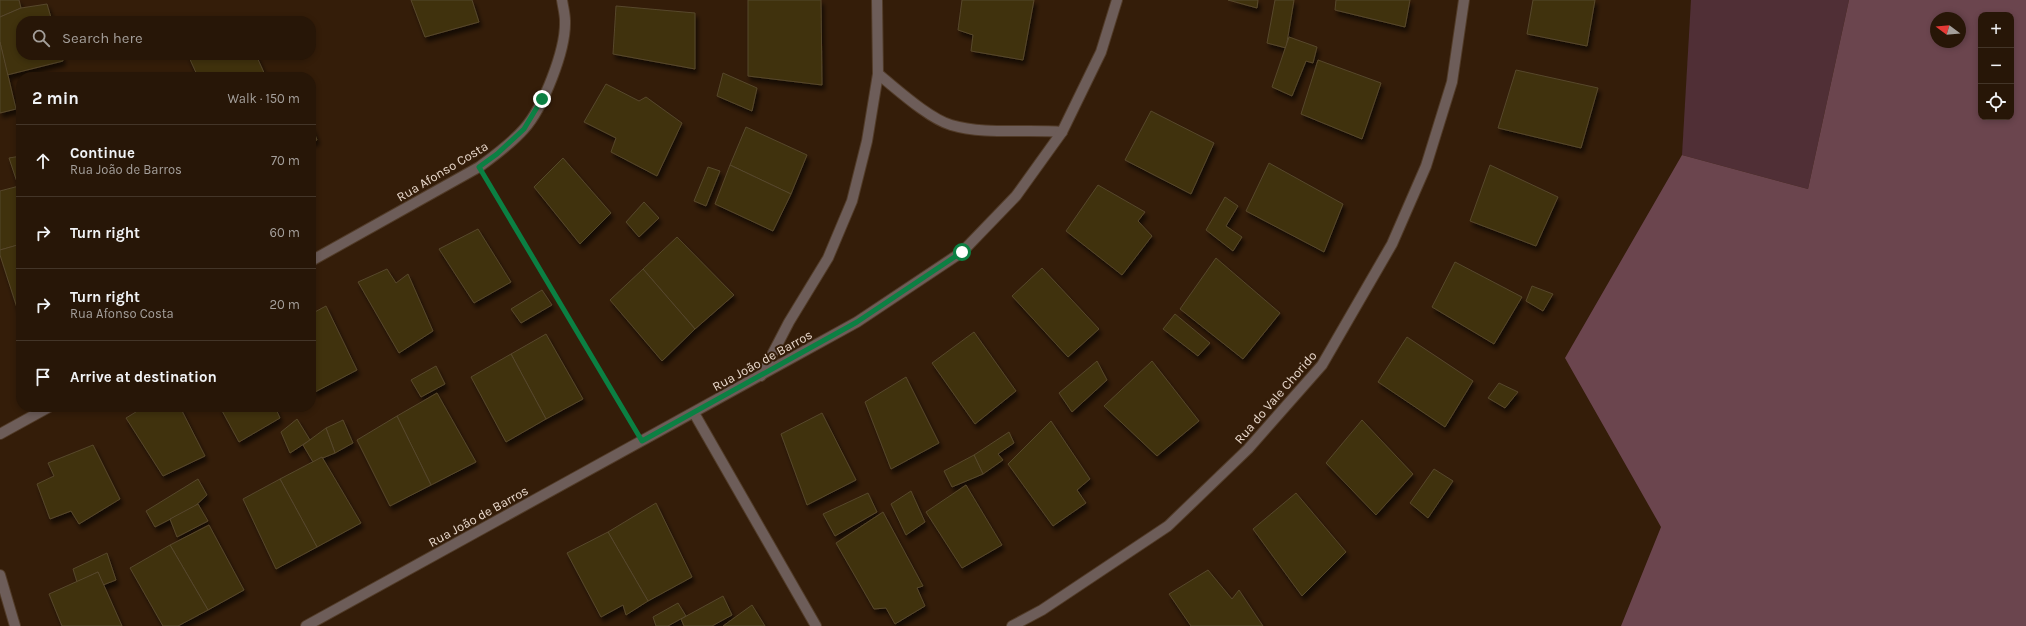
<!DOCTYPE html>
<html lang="en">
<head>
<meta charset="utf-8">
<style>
	:root { --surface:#271607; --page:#2f1f11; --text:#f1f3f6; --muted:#a49f9b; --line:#433528 }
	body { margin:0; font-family:Karla,sans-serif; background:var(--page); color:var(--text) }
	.controls { position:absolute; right:12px; top:12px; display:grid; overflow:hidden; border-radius:8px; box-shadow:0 2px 6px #0003 }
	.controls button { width:36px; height:36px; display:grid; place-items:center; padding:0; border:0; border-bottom:1px solid var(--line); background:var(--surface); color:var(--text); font:20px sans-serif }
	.compass { position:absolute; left:1930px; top:12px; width:36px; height:36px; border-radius:50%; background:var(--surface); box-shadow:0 2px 6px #0003; rotate:286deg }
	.stop { position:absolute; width:12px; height:12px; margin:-9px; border:3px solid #0b8043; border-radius:50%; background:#fff }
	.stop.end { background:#0b8043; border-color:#fff; box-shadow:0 1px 4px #0008 }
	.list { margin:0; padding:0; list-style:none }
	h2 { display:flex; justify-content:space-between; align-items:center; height:52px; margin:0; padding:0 16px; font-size:17px }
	h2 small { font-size:13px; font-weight:400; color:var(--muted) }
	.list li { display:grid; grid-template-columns:26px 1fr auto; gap:12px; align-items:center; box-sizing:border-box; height:72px; padding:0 16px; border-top:1px solid var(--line) }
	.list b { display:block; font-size:15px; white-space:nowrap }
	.list p { margin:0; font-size:13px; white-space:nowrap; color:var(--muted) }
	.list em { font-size:13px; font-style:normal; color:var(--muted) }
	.icon { flex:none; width:22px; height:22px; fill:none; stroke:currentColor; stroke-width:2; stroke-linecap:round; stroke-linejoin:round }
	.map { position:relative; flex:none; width:2026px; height:626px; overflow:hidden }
	.search { position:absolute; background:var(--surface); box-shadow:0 2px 6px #0003; left:16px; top:16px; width:300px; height:44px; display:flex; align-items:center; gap:10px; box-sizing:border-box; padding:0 14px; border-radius:16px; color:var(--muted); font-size:15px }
	.panel { position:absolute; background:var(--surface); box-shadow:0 2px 6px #0003; left:16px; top:72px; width:300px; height:340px; border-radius:16px }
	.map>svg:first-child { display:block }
</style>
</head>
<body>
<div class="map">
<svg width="2026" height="626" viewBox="0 0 2026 626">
	<defs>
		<filter id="shadow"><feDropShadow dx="2.5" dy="4.5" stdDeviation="2" flood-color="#0009"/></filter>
	</defs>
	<rect width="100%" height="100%" fill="#341d09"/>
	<!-- green -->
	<path fill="#502f36" d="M1691 0H1849L1808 189 1682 155Z"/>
	<!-- forest -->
	<path fill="#6b454e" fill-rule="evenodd" d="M1849 0H2026V626H1621L1661 527 1565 358 1682 155 1808 189ZM1981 15H2011V117H1981ZM1936 18H1960V42H1936Z"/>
	<!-- building -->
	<g fill="#3f300f" stroke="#57482b" filter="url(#shadow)">
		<path d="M0 0H19L21 8 0 17Z"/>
		<path d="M411 0H472L479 22 425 37Z"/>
		<path d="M748 0H821L822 85 748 76Z"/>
		<path d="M962 0H1034L1023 60 971 51 973 35 958 30Z"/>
		<path d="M1228 0H1258L1257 8Z"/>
		<path d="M1275 0H1294L1286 48 1267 43Z"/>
		<path d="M1336 0H1410L1405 27 1335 10Z"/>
		<path d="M1533 0H1595L1587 46 1527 34Z"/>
		<path d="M47 4 52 21H21V55H62L63 61 7 75 0 42V17L21 8Z"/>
		<path d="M616 6 695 13V69L613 54Z"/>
		<path d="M1289 37 1317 47 1313 63 1306 61 1292 96 1272 87Z"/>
		<path d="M0 42 16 109 0 113Z"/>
		<path d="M188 55H256L266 77H198Z"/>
		<path d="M1318 60 1381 83 1362 139 1301 114Z"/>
		<path d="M1516 70 1598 88 1581 148 1498 128Z"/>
		<path d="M723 73 757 88 752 111 717 96Z"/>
		<path d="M606 84 639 101 646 97 682 123 657 176 611 152 616 138 584 122Z"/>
		<path d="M1151 111 1214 143 1191 194 1125 160Z"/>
		<path d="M311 125 317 140 311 142Z"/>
		<path d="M746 127 807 155 791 194 730 165Z"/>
		<path d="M21 156V194L9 158Z"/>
		<path d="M563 158 611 213 580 244 534 187Z"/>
		<path d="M1269 163 1343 204 1324 252 1246 211Z"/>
		<path d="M730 165 791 194 773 231 715 204Z"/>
		<path d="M1490 165 1558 197 1536 246 1470 221Z"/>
		<path d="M708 167 720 171 706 206 694 201Z"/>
		<path d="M1098 185 1145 212 1138 221 1152 236 1122 275 1066 231Z"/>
		<path d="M19 186 21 194V244L0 250V191Z"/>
		<path d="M1225 197 1238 206 1226 226 1242 237 1233 251 1206 230Z"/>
		<path d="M644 202 659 218 639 237 626 222Z"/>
		<path d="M478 229 511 282 474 303 439 249Z"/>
		<path d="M677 237 734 295 695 329 643 269Z"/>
		<path d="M21 244V314H19L0 255V250Z"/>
		<path d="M1216 258 1280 313 1243 359 1180 309Z"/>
		<path d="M1455 262 1522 297 1494 344 1432 307Z"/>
		<path d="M1042 268 1099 329 1068 357 1012 296Z"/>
		<path d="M387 269 396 283 408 274 433 331 399 353 358 282Z"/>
		<path d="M643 269 695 329 662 361 610 300Z"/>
		<path d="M1532 286 1553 294 1543 311 1526 301Z"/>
		<path d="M542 290 552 305 521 323 511 309Z"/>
		<path d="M326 306 357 370 315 392 311 383V314Z"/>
		<path d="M1175 314 1210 343 1198 356 1163 329Z"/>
		<path d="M974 332 1016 391 975 424 932 363Z"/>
		<path d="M546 334 583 399 546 419 511 354Z"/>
		<path d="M1407 337 1473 381 1445 427 1378 382Z"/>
		<path d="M511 354 546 419 506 442 471 377Z"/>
		<path d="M1097 361 1107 380 1072 412 1059 393Z"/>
		<path d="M1152 361 1199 421 1157 456 1104 406Z"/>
		<path d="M436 366 445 384 421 397 411 380Z"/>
		<path d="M906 377 939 443 891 469 865 402Z"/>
		<path d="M1499 383 1518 392 1505 408 1488 398Z"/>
		<path d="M437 393 476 462 431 485 397 416Z"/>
		<path d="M144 407H180L205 456 163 476 126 418Z"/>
		<path d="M220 407H275L280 418 239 442Z"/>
		<path d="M822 413 856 480 807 505 781 434Z"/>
		<path d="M397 416 431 485 390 506 357 440Z"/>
		<path d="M297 419 310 440 290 453 281 432Z"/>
		<path d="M343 420 353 443 335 453 326 428Z"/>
		<path d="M1362 420 1413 474 1376 515 1326 463Z"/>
		<path d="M1051 421 1090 479 1077 490 1086 503 1053 526 1008 464Z"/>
		<path d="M326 428 335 453 313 462 303 445Z"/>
		<path d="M1009 432 1014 443 998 454 1003 460 983 474 974 455Z"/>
		<path d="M93 445 120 499 79 524 71 511 50 519 37 484 54 476 48 463Z"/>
		<path d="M974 455 983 474 952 487 944 471Z"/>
		<path d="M322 457 361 523 317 547 280 479Z"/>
		<path d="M1434 469 1453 481 1428 518 1410 503Z"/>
		<path d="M198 479 207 495 194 507 155 527 146 511Z"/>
		<path d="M280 479 317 547 276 569 243 499Z"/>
		<path d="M966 485 1002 545 962 568 926 512Z"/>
		<path d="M911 491 925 522 906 535 891 504Z"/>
		<path d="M868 493 877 512 835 536 823 514Z"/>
		<path d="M1296 493 1346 552 1302 596 1253 529Z"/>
		<path d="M656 503 692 577 648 601 608 532Z"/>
		<path d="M198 504 208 521 177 537 170 519Z"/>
		<path d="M883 512 923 586 917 588 925 606 895 624 886 608 874 609 836 543Z"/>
		<path d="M209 525 244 590 208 610 170 545Z"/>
		<path d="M608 532 648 601 626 615 623 605 601 617 567 553Z"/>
		<path d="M170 545 208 610 178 626H163L130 568Z"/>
		<path d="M107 553 116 580 103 585 98 572 77 582 73 569Z"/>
		<path d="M1208 570 1232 599 1239 590 1263 626H1191L1169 594Z"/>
		<path d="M98 572 122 626H62L49 594Z"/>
		<path d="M723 596 732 615 712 626H684L681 619Z"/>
		<path d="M678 603 686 616 668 626H656L653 617Z"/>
		<path d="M752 605 765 626H723Z"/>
	</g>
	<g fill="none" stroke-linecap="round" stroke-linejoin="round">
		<defs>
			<g id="minor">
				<path d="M878 74C897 89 928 118 951 125 984 135 1027 129 1062 132"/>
				<path d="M311 261 479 167C494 156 511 144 524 129 543 108 566 50 565 21 565 14 563 7 562 0"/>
				<path d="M761 376 789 322 828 258 852 201 867 141 878 74 877 0"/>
				<path d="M694 413 816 626"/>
				<path d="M0 434 49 407"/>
				<path d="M0 575 15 626"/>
				<path d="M306 626 857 322 962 252 1016 196 1062 132 1101 52 1117 0"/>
				<path d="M1012 626 1042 610 1168 526 1248 449 1322 365 1392 244 1426 166 1452 82 1464 0"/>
			</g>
		</defs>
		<!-- minor casing -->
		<use href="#minor" stroke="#513b28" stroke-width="12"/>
		<!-- path -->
		<path stroke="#927e6f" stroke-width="2.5" stroke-dasharray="1 3" stroke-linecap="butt" d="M491 187 630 422"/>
		<!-- minor -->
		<use href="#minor" stroke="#6d5d59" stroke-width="10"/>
	</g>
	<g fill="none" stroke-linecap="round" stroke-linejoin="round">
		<!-- route -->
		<path stroke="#0b8043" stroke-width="5" d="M542 99 524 129 497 154 479 167 642 441 857 322 962 252"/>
	</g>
	<g text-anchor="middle" stroke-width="4" stroke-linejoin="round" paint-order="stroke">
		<!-- street labels -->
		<g font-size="13" fill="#e9d9cd" stroke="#341d09">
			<text transform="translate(442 171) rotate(-31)" y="5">Rua Afonso Costa</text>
			<text transform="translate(762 360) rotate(-29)" y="5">Rua João de Barros</text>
			<text transform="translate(1275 397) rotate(-49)" y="5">Rua do Vale Chorido</text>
			<text transform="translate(478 516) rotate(-29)" y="5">Rua João de Barros</text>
		</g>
	</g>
</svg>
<div class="controls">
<button>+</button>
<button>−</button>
<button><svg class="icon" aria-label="locate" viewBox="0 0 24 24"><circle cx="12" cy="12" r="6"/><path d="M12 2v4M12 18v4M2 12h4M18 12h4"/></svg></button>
</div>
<svg class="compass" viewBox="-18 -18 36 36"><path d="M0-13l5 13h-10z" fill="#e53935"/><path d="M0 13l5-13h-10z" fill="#a49f9b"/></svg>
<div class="stop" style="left:962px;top:252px"></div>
<div class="stop end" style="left:542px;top:99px"></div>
<div class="search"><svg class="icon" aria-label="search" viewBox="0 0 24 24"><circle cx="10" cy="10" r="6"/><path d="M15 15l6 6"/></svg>Search here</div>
<section class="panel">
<h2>2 min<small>Walk · 150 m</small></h2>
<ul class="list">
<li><svg class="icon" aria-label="ahead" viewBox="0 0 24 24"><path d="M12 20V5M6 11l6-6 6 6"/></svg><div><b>Continue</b><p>Rua João de Barros</p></div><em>70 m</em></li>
<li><svg class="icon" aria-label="right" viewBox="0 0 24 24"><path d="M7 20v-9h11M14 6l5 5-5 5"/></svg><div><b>Turn right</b></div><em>60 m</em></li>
<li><svg class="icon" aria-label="right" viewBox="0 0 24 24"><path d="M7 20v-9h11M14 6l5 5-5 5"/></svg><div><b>Turn right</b><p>Rua Afonso Costa</p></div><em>20 m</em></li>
<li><svg class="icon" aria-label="arrive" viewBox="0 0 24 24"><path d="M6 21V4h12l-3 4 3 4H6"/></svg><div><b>Arrive at destination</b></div></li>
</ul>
</section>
</div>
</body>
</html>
